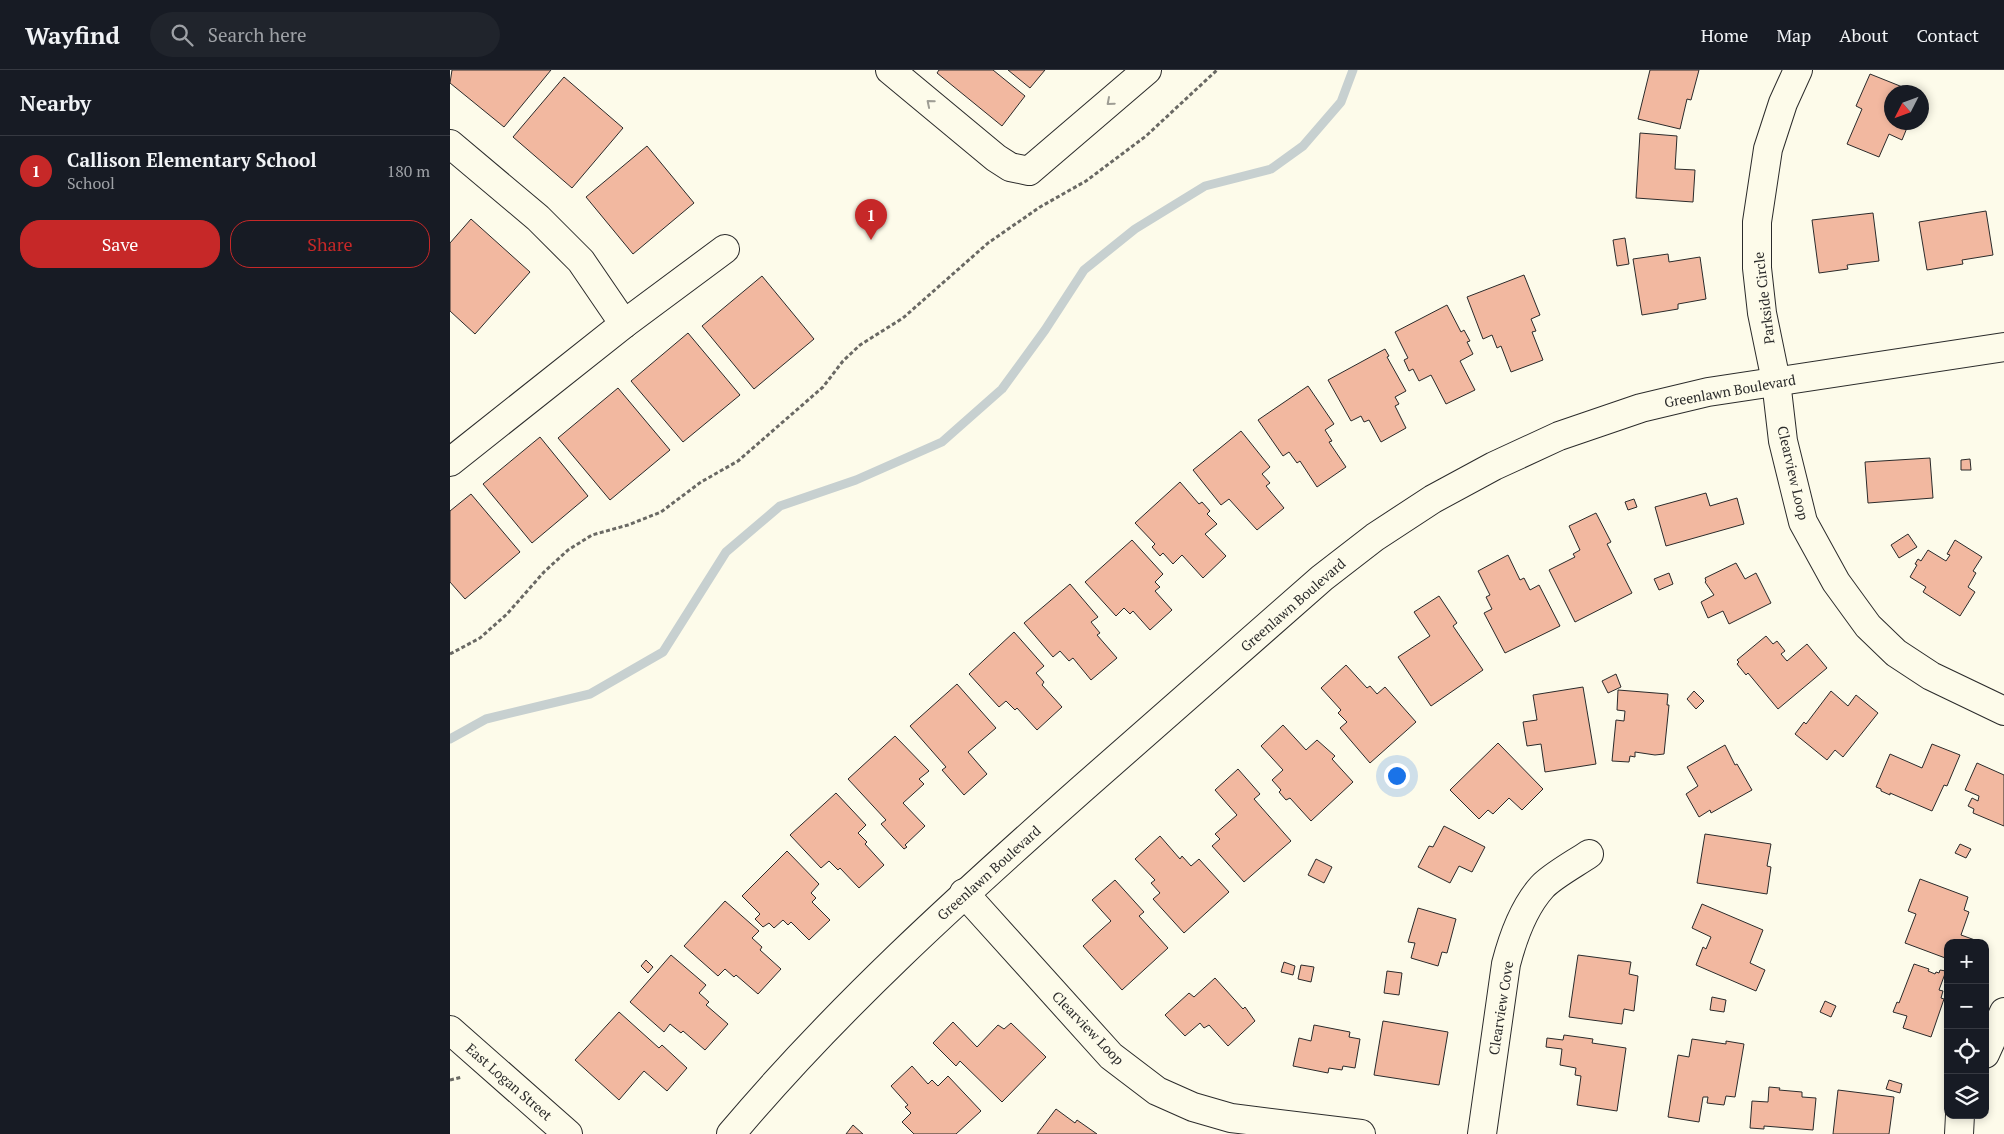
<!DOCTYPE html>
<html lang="en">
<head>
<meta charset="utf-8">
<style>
	:root { --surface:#171b24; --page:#20242c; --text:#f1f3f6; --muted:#9ea1a6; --line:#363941; --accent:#c62828 }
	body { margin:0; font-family:"PT Serif",serif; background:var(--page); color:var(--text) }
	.controls { position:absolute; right:15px; bottom:15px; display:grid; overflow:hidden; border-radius:10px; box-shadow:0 2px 8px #0003 }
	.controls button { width:45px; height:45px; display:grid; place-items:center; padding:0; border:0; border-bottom:1px solid var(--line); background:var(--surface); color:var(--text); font:25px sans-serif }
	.compass { position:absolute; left:1434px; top:15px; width:45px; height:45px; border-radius:50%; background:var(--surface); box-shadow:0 2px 8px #0003; rotate:228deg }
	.you { position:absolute; left:946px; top:705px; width:18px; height:18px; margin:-12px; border:4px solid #fff; border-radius:50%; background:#1a73e8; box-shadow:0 0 0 8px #1a73e833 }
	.badge { display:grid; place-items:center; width:32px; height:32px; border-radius:50%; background:var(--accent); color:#fff; font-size:16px; font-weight:700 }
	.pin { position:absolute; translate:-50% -41px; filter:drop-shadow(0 1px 2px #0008) }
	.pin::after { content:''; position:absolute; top:26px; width:18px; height:15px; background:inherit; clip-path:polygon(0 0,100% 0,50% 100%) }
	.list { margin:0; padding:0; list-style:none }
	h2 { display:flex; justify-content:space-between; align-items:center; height:65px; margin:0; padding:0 20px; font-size:21px }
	h2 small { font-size:16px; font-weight:400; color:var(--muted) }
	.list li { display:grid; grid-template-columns:32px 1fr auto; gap:15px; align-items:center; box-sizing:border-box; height:70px; padding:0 20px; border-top:1px solid var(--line) }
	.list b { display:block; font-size:19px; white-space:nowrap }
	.list p { margin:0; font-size:16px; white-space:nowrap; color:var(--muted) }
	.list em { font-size:16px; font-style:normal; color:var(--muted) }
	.actions { display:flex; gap:10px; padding:15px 20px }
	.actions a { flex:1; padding:11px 0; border:1px solid var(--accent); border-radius:20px; text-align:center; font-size:18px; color:var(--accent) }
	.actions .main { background:var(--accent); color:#fff }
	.icon { flex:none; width:28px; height:28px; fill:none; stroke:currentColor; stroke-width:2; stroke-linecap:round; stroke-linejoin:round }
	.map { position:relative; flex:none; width:1554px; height:1064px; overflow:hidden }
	header { display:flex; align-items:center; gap:30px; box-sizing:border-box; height:70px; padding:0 25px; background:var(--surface); border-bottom:1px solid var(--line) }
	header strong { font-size:24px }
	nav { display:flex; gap:28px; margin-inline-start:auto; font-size:18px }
	.search { width:350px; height:45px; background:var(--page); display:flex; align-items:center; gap:12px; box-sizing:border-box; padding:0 18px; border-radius:28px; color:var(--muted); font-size:19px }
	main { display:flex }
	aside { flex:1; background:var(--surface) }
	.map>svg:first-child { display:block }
</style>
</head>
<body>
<header>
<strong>Wayfind</strong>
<div class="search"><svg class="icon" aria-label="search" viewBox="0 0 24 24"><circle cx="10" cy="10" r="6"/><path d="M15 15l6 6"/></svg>Search here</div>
<nav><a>Home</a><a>Map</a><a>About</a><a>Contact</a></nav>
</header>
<main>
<aside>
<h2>Nearby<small></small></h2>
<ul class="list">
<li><span class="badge">1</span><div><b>Callison Elementary School</b><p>School</p></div><em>180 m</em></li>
</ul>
<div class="actions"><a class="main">Save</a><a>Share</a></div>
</aside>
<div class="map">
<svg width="1554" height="1064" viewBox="0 0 1554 1064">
	<rect width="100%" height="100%" fill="#fdfbea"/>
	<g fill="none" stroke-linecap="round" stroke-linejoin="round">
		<!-- stream -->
		<path stroke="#c7d0d0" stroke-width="9" d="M0 669 36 649 140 624 213 582 276 482 330 436 406 410 492 372 552 319 595 260 634 200 685 159 755 116 821 99 853 76 891 32 903 0"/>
	</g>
	<!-- building -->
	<g fill="#f2b8a0" stroke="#2b2b2b">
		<path d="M2 0H101L54 57 0 13Z"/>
		<path d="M489 0H543L575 26 552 56 487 3Z"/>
		<path d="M558 0H595L580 18Z"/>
		<path d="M1200 0H1249L1241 30 1237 29 1230 59 1188 49Z"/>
		<path d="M1420 4 1465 22H1442V52L1459 53 1452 70 1439 64 1429 87 1397 74 1412 39 1406 36Z"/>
		<path d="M114 7 173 58 122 118 63 67Z"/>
		<path d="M1190 63 1227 66 1225 99 1245 100 1243 132 1186 128Z"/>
		<path d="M197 76 244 133 183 184 136 127Z"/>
		<path d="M1536 141 1543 185 1512 190 1513 194 1477 200 1469 152Z"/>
		<path d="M1423 143 1429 191 1397 195 1398 199 1369 203 1362 150Z"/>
		<path d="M21 149 80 202 25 264 0 241V173Z"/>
		<path d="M1175 168 1179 194 1167 196 1163 170Z"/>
		<path d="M1218 184 1219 192 1250 187 1256 229 1228 234V239L1192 245 1183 189Z"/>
		<path d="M1074 205 1090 245 1081 249 1086 261 1082 262 1093 290 1061 302 1051 276 1047 278 1042 265 1033 269 1017 227Z"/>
		<path d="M312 206 364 269 304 319 252 256Z"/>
		<path d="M997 235 1011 262 1014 260 1020 271 1017 272 1023 284 1010 291 1025 320 996 334 981 305 969 311 963 299 959 301 954 290 958 288 945 262Z"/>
		<path d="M238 263 290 325 233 372 181 311Z"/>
		<path d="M935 279 939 286 937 287 956 321 945 327 949 334 945 336 956 358 931 372 919 350 914 352 911 346 901 351 878 310Z"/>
		<path d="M858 316 884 354 875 360 882 371 879 372 896 397 867 417 850 391 847 393 839 382 833 386 808 350Z"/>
		<path d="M168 318 220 380 160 430 108 368Z"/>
		<path d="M791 361 820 397 812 404 820 413 816 416 834 438 807 460 779 429 771 435 743 400Z"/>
		<path d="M90 367 138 426 82 473 33 414Z"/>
		<path d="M1480 388 1483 428 1418 433 1415 392Z"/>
		<path d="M1520 389 1521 400H1511V390Z"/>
		<path d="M730 412 749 434 752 432 760 441 757 444 767 454 755 464 776 486 753 508 732 485 723 494 713 483 710 486 702 477 705 474 685 453Z"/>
		<path d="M1256 423 1260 436 1287 428 1294 454 1216 476 1205 437Z"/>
		<path d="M21 424 70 482 15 529 0 512V441Z"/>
		<path d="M1184 429 1187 437 1178 440 1175 432Z"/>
		<path d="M1146 443 1161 472 1157 474 1182 523 1125 552 1099 500 1125 487 1123 484 1130 480 1119 456Z"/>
		<path d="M1458 464 1467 477 1449 488 1441 475Z"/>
		<path d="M682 470 713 504 705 512 710 517 705 521 722 540 700 560 683 541 680 544 674 538 666 546 635 512Z"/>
		<path d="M1505 470 1532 487 1523 501 1526 503 1518 517 1525 522 1510 546 1473 522 1476 517 1460 507 1467 495 1465 494 1468 489 1471 491 1478 480 1496 491 1500 485 1497 484Z"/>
		<path d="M1058 485 1070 510 1074 508 1080 520 1089 515 1110 556 1055 583 1034 543 1042 539 1036 527 1040 525 1028 501Z"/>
		<path d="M1286 493 1295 509 1306 503 1321 533 1279 554 1273 541 1258 548 1251 532 1264 525 1255 512 1256 511 1255 508Z"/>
		<path d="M1219 503 1223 514 1209 520 1204 509Z"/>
		<path d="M620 514 648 547 641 552 650 563 647 565 667 588 641 610 623 588 619 591 610 581 603 587 574 553Z"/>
		<path d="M989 526 1007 553 1003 556 1033 600 981 636 948 587 980 566 964 542Z"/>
		<path d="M564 562 594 596 586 603 594 612 592 615 612 637 587 660 567 638 565 640 556 631 549 637 519 604Z"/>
		<path d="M1316 566 1323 574 1327 571 1335 581 1331 584 1337 591 1357 574 1377 598 1328 639 1298 603 1296 605 1287 594 1289 592 1287 590Z"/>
		<path d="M896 595 917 618 920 616 927 624 935 617 966 652 920 693 890 658 897 652 888 643 891 640 871 618Z"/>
		<path d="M1166 604 1171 617 1158 623 1152 611Z"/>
		<path d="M507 614 546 658 518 682 537 704 514 725 492 700 496 697 460 656Z"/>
		<path d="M1133 617 1146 694 1095 702 1091 674 1077 676 1073 652 1087 650 1083 625Z"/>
		<path d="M1168 620 1218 624 1217 635H1219L1214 684 1205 685 1185 682V687L1180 686 1179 692 1162 691 1166 650 1174 651 1175 641 1167 640Z"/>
		<path d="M1244 621 1254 631 1246 639 1237 629Z"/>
		<path d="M1381 621 1398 636 1406 625 1428 643 1393 687 1385 680 1377 690 1345 664 1354 652 1356 654Z"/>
		<path d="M833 655 856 680 867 670 885 686 882 689 903 712 861 751 840 728 836 730 829 722 831 720 822 710 833 700 811 676Z"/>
		<path d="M445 666 479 701 469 709 474 714 453 733 475 756 455 775 457 777 454 779 431 754 436 750 398 709Z"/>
		<path d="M1048 673 1093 719 1072 740 1059 728 1043 744 1038 740 1029 749 1000 720Z"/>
		<path d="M1482 674 1510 685 1497 716 1494 715 1482 741 1440 723V725L1431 721V719L1426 717 1440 684 1472 698Z"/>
		<path d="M1275 675 1285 695 1287 694 1302 720 1261 743 1260 740 1249 747 1236 724 1248 716 1237 697Z"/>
		<path d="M1527 693 1554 705V756L1523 743 1524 739 1518 736 1522 728 1528 731 1529 726 1515 720Z"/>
		<path d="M788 699 810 724 804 729 841 771 794 812 762 776 770 769 765 764 787 745 765 720Z"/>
		<path d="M386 723 416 755 408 763 417 772 415 774 434 795 409 818 390 798 388 800 379 791 371 798 340 765Z"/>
		<path d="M994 756 1035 777 1022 802 1009 796 1000 813 968 797 979 776 983 777Z"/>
		<path d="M1255 764 1321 774 1317 796 1321 797 1317 824 1247 813Z"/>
		<path d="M710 766 730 789 732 786 741 796 749 789 779 822 734 863 703 829 710 823 701 813 705 810 685 789Z"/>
		<path d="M1510 774 1521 779 1516 788 1505 783Z"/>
		<path d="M337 781 369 814 361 823 366 828 362 832 380 850 359 870 341 852 338 855 333 850 324 858 319 853 313 857 305 849 310 844 292 826Z"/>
		<path d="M866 789 882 797 874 813 858 805Z"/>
		<path d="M1470 809 1518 827 1514 840 1519 842 1511 865 1525 870 1524 873H1498V889L1455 873 1466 844 1458 841Z"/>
		<path d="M665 810 694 842 689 846 718 878 672 920 633 876 661 851 642 830Z"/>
		<path d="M275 831 309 861 302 868 312 877 310 880 331 899 308 924 286 905 284 907 275 899 268 906 234 876Z"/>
		<path d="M1252 834 1313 860 1300 893 1315 900 1306 921 1246 895 1253 877 1256 879 1261 867 1242 858Z"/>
		<path d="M968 838 1006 849 997 883 992 882 988 896 961 888 965 873 958 872Z"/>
		<path d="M221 885 256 915 249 923 259 932 256 935 278 954 255 980 233 961 231 963 220 954 214 962 180 932Z"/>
		<path d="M1128 885 1181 892 1179 904 1188 906 1184 941 1174 939 1172 954 1119 947Z"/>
		<path d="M196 890 203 897 198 903 191 896Z"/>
		<path d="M834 892 845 896 843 905 831 902Z"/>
		<path d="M1464 894 1479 899 1478 901 1485 904 1486 902 1489 903 1490 900 1496 901 1489 920 1493 921 1491 928 1494 929 1481 967 1453 958 1457 946 1443 942 1447 932 1449 933Z"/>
		<path d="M851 895 864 897 861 912 848 909Z"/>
		<path d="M937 901 952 903 949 925 934 923Z"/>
		<path d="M765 908 793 939 795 937 805 951 778 976 759 955 754 958 750 953 735 966 715 945 739 923 744 927Z"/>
		<path d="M1262 927 1276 930 1274 942 1260 940Z"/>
		<path d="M1375 931 1386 936 1381 947 1370 942Z"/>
		<path d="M169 942 209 978 212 975 237 998 217 1021 194 1001 169 1030 125 990Z"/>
		<path d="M933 951 998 962 989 1015 924 1005Z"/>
		<path d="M503 952 527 977 548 955 554 959 561 953 596 987 552 1032 510 991 506 996 483 973Z"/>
		<path d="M864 955 900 962 899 967 910 969 905 998 893 996 892 1000 879 998 878 1003 843 996 849 968 861 971Z"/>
		<path d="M1114 965 1143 969 1142 973 1176 978 1167 1041 1127 1035 1131 1006 1125 1005 1126 998 1110 995 1112 979 1096 977 1097 968 1113 970Z"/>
		<path d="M1242 969 1276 974V971L1294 974 1285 1027 1276 1026 1274 1035 1257 1033 1258 1027H1253L1249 1052 1218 1047 1228 985 1239 987Z"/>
		<path d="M462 996 478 1014 482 1010 488 1016 498 1006 531 1041 506 1064H464L452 1052 461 1043 455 1037 458 1035 441 1016Z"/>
		<path d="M1439 1010 1452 1014 1450 1023 1436 1019Z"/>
		<path d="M1319 1017 1330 1018 1329 1020 1352 1022V1027L1366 1028 1363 1060 1314 1056V1059L1300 1058 1302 1031 1318 1032Z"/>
		<path d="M1388 1020 1444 1027 1439 1064H1383Z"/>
		<path d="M606 1039 625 1053 627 1050 647 1064H587Z"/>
		<path d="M403 1055 413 1064H396Z"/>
	</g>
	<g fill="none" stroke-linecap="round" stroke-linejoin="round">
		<defs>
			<g id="minor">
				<path d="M440 0 546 88 560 97 579 101 697 0"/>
				<path d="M1348 0 1333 33 1318 79 1307 152V198L1312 243 1326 311 1333 371 1353 452 1386 512 1418 556 1446 583 1481 606 1554 641"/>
				<path d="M0 74 88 148 131 191 174 254"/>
				<path d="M0 392 174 254 275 179"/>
				<path d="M514 823 661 986 707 1021 743 1037 781 1048 911 1064"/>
				<path d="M0 960 118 1064"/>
				<path d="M1535 984 1554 942"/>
				<path d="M281 1064C387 938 510 827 633 718 713 648 792 578 872 508L925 467 983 429 1044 396 1109 366 1191 338 1258 322 1554 277"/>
				<path d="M1032 1064 1056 894C1063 867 1073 838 1092 817 1102 806 1126 793 1139 784"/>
				<path d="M1509 1064 1510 1045"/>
			</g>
		</defs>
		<!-- minor casing -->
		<use href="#minor" stroke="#2b2b2b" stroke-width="30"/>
		<!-- path -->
		<g stroke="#6a6964" stroke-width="3" stroke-dasharray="4 2.5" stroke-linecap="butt">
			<path d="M0 584 30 568 57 544 94 502 118 480 142 465 178 455 211 442 251 412 288 391 373 317 393 291 410 275 453 248 538 173 590 137 636 111 696 66 767 0"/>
			<path d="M0 1010 12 1007"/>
		</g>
		<!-- minor -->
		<use href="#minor" stroke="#fdfbea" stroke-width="28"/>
	</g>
	<!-- one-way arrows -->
	<defs><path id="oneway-chevron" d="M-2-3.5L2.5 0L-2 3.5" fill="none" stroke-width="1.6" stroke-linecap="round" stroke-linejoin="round" transform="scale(1.25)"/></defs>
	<g stroke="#9e9d94">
		<use href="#oneway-chevron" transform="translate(660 32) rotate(139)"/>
		<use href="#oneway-chevron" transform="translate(480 33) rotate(-140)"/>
	</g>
	<g text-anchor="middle" stroke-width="4" stroke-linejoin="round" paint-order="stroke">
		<!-- street labels -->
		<g font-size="14" fill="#2b2b2b" stroke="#fdfbea">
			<text transform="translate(1314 228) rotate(-97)" y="5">Parkside Circle</text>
			<text transform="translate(1280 321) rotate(-10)" y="5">Greenlawn Boulevard</text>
			<text transform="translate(1343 403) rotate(77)" y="5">Clearview Loop</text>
			<text transform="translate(843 535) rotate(-41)" y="5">Greenlawn Boulevard</text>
			<text transform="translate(539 803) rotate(-42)" y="5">Greenlawn Boulevard</text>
			<text transform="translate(1051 938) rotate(-81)" y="5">Clearview Cove</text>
			<text transform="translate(638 958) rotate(46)" y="5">Clearview Loop</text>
			<text transform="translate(59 1012) rotate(41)" y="5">East Logan Street</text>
		</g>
	</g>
</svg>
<div class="controls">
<button>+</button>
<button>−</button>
<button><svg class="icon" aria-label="locate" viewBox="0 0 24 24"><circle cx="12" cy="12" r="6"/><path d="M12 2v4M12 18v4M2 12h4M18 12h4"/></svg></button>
<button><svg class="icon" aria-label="layers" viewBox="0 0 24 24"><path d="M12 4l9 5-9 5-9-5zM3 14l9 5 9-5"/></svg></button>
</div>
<svg class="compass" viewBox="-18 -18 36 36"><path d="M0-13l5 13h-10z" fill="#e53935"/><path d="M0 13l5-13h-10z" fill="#9ea1a6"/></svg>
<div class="you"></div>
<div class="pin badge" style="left:421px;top:170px">1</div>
</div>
</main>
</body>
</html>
